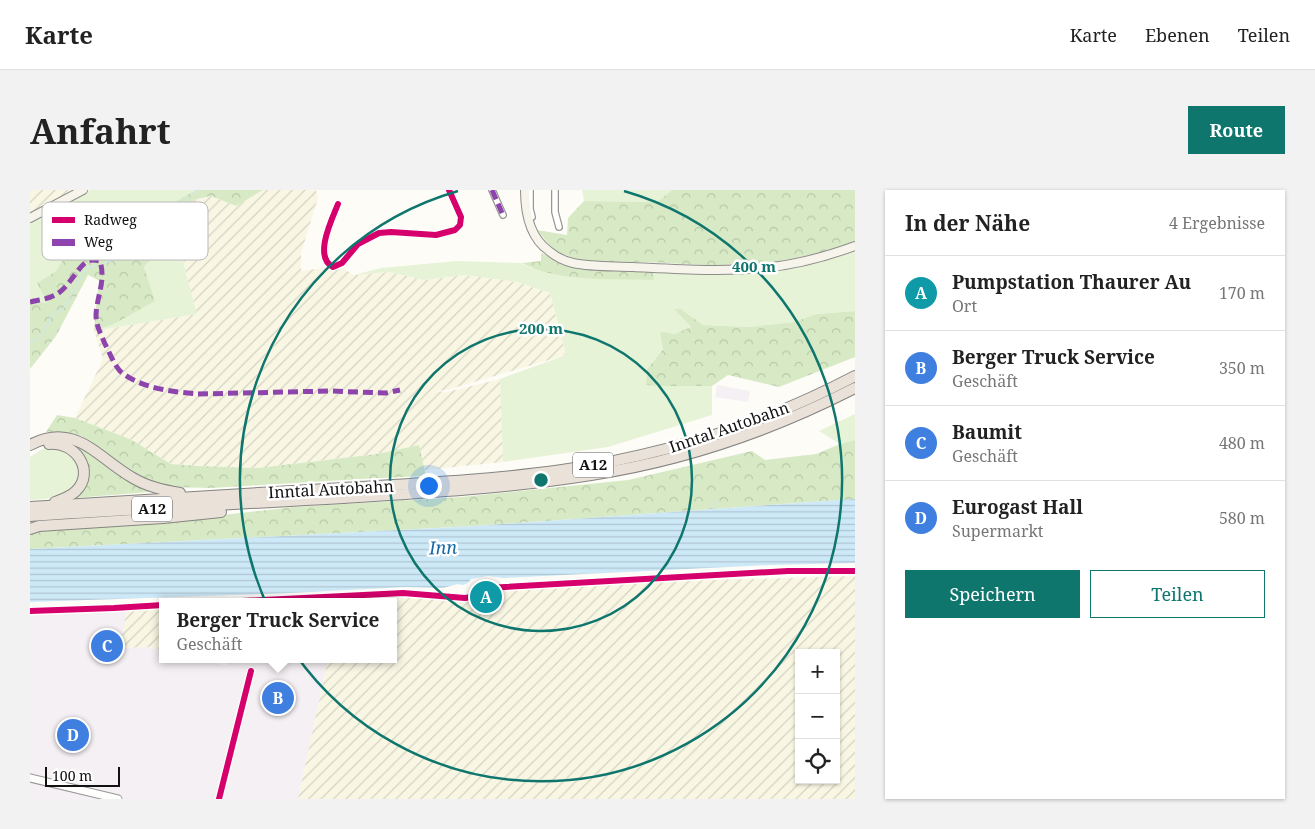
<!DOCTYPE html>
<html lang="de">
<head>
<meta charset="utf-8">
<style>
	:root { --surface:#fff; --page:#f2f2f2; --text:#222; --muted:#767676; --line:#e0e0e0; --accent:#0f766e }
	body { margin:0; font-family:"Noto Serif",serif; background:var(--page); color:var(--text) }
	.controls { position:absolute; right:15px; bottom:15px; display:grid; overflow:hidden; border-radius:0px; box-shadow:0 1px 4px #0004 }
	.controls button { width:45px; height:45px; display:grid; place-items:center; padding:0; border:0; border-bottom:1px solid var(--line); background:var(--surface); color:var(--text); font:25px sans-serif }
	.scale { position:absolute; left:15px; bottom:12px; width:75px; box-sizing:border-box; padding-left:5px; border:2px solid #111; border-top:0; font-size:14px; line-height:18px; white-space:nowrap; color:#111; -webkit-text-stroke:4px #fff; paint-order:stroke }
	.you { position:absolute; left:398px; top:295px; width:18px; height:18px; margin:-12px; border:4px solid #fff; border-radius:50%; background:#1a73e8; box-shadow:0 0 0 8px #1a73e833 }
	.badge { display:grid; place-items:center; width:32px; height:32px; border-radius:50%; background:var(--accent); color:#fff; font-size:16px; font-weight:700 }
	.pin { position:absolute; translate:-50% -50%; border:2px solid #fff; box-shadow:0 1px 5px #0006 }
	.popup { position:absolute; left:129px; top:408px; width:238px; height:65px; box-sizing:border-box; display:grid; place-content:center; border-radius:0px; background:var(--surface); filter:drop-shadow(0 1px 4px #0005); font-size:16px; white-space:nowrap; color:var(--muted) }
	.popup b { font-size:19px; color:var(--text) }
	.popup::after { content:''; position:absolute; left:50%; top:100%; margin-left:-10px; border:10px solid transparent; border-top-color:var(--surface) }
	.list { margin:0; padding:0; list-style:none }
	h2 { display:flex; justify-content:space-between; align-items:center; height:65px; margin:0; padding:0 20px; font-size:21px }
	h2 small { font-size:16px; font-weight:400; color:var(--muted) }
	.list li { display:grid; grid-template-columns:32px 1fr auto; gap:15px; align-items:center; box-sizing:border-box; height:75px; padding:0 20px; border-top:1px solid var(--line) }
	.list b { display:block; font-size:19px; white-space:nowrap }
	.list p { margin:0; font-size:16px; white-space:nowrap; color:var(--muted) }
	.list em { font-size:16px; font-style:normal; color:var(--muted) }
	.actions { display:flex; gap:10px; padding:15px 20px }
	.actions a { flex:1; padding:11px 0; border:1px solid var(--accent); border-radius:0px; text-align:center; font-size:18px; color:var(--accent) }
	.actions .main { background:var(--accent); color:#fff }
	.icon { flex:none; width:28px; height:28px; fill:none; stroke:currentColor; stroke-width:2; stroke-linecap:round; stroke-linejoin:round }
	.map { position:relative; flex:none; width:825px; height:609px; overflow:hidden; border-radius:0px }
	header { display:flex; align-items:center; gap:30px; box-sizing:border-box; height:70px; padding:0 25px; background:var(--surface); border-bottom:1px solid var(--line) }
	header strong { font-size:24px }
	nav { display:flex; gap:28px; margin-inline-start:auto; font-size:18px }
	.intro { display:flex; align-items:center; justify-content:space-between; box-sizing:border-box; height:120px; padding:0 30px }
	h1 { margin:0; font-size:35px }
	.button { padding:12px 22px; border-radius:0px; background:var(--accent); color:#fff; font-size:18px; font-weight:700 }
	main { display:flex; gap:30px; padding:0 30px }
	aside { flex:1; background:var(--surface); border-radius:0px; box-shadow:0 1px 4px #0004 }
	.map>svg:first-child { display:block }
</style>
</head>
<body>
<header>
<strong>Karte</strong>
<nav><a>Karte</a><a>Ebenen</a><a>Teilen</a></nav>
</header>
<div class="intro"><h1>Anfahrt</h1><a class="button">Route</a></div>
<main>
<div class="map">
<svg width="825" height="609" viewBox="0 0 825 609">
	<defs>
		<pattern id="farmland-furrows" width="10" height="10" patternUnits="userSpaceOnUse" patternTransform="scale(1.25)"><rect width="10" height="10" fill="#f9f7e4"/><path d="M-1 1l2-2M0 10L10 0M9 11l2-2" fill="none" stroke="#d4d3c3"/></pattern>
		<pattern id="forest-crowns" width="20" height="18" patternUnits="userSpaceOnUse" patternTransform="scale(1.25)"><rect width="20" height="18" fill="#d8eac5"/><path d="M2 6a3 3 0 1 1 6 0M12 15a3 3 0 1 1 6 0" fill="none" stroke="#b8c8a8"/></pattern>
		<pattern id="water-rules" width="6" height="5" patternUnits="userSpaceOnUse" patternTransform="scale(1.25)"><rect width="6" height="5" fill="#cde8f7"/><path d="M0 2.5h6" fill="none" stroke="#afc6d3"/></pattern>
	</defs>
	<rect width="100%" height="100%" fill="#fdfcf7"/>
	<!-- industrial -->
	<g fill="#f5f0f3">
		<path d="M687 195 720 201 718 212 685 207Z"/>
		<path d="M97 418 91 458 117 457 133 460V469H169L198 476 196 469H298L268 609H0V425Z"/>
	</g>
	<!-- farmland -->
	<g fill="url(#farmland-furrows)" fill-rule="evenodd">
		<path d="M0 0H46L0 25Z"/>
		<path d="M233 0H286L288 8 271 63V81L302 77 314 79 324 85 359 82 394 90 435 85 487 92 520 103 536 165 417 200 404 201 417 202 470 189 473 272 394 280 389 255 347 264 228 278 169 276 141 274 100 249 45 228 73 169 64 141 167 124 156 84 148 42 160 29 163 10 181 6 206 16Z"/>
		<path d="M825 386V609H268L298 469H363V412H224L375 405 427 408 446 414 454 420H470L474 401 613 392ZM769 463H806V590H769Z"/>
		<path d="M133 416V460L117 457 90 458 97 418Z"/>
	</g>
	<!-- grass -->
	<g fill="#e7f3d7">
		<path d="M60 0H166L141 14 140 25 87 55 75 68 59 73 46 50 26 81 7 93 17 113 0 111V33L28 19Z"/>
		<path d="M552 0H642L627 12 554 11Z"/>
		<path d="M148 42 156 84 167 124 64 141 82 135 118 90 114 77Z"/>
		<path d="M825 58V121L786 124 764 132 719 137 673 135 651 119 645 120 661 137 644 144 617 179 616 195 626 196H682V225L578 257 473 272 470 189 536 165 520 103 487 92 435 85 394 90 359 82 324 85 351 78 427 71 491 73 501 78 624 90 623 78 718 79Z"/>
		<path d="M825 224V250L810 254 789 241Z"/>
		<path d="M24 256C40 259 54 272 48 289 46 293 46 297 42 299 29 309 15 309 0 310V267L14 258Z"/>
	</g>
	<!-- forest -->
	<g fill="url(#forest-crowns)">
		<path d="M166 0H233L206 16 181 6 163 10 160 29 114 77 125 111 82 135 64 141 67 105 70 91 58 85 26 146 0 179V111L17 113 7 93 26 81 46 49 59 73 75 68 87 55 140 25 141 14Z"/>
		<path d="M642 0H825V51C796 62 767 69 736 73 695 79 652 73 611 72 587 72 557 74 535 65 522 60 516 51 507 40L537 45 538 28 554 11 627 12Z"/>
		<path d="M511 63 546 78 623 81 624 90C585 89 526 92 492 73L511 71Z"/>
		<path d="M644 119H651L673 135 719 137 764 132 786 124 825 121V167L749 197 698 185 682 196H626L616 195 617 179 633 159 630 142 644 144 661 137Z"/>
		<path d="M27 225 45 228 100 249 141 274 169 276 228 278 347 264 389 255 396 286 331 289 181 298 138 297 109 287 51 246 16 242Z"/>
		<path d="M825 250V309L445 336 0 359V333L64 336 140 331 264 317 432 307 598 290 722 261 735 270 786 264 810 254Z"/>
		<path d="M52 256 120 302 44 308 56 286 49 259Z"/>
	</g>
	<!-- water -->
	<path fill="url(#water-rules)" d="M825 309V373L740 375 473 388 458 386 441 389 438 393 433 395 428 394 413 398 374 397 260 403 0 412V359L445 336Z"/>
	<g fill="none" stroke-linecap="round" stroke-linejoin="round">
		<!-- stream -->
		<g stroke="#cde8f7" stroke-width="1">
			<path d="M74 73 85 70 90 65C106 53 125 43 140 29 150 20 156 8 167 0"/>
			<path d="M0 153C13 146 17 138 22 124L34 118 57 77 66 76"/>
			<path d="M681 321 686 310"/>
		</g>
		<defs>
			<g id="minor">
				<path d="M462 0 473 25"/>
				<path d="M500 0V19L502 27"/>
				<path d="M525 0V22L529 37"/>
				<path d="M308 14C302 29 283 67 303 77L312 73 328 54 349 43 361 42 406 45 425 40 430 35 431 27 419 0"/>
				<path d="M189 609 221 481"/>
			</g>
			<path id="tertiary" d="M0 588 88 609"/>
			<g id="secondary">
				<path d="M495 0C495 22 499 47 519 61 526 67 534 71 543 73 562 77 583 76 603 77 646 79 690 82 733 78 765 75 795 67 825 56"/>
				<path d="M0 28 53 0"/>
			</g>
			<g id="motorway">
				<path d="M19 254C45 251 66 281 46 301 40 307 33 309 25 312"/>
				<path d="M0 255C45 231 68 268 103 288 118 297 134 300 150 303"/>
				<path d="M0 317C99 311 197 305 296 299 375 294 454 291 532 280 634 265 734 234 825 186"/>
				<path d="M0 326C104 319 208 314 313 308 395 303 479 298 561 285 652 271 743 240 825 198"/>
				<path d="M0 339 9 336 133 328 191 322"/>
			</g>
		</defs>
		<!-- minor casing -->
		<use href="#minor" stroke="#979795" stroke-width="8"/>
		<!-- tertiary casing -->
		<use href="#tertiary" stroke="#979795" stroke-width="9"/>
		<!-- secondary casing -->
		<use href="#secondary" stroke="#8e8d8b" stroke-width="10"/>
		<!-- motorway casing -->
		<use href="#motorway" stroke="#858482" stroke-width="12"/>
		<!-- minor -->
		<use href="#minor" stroke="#fffffe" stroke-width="5.5"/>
		<!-- tertiary -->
		<use href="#tertiary" stroke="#fffffe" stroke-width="7"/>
		<!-- secondary -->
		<use href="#secondary" stroke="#f6f4eb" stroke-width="8"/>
		<!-- motorway -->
		<use href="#motorway" stroke="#eae1d8" stroke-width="10"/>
		<!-- quiet -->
		<g stroke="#8e44ad" stroke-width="5" stroke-dasharray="10 5" stroke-linecap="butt">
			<path d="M462 0 473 25"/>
			<path d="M0 112C9 110 19 109 27 104 40 96 48 76 58 71 62 69 66 70 70 71 76 91 67 105 66 125 66 136 71 144 75 154 80 163 83 173 90 181 109 198 143 202 168 204L300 201 356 203 370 200"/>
		</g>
		<defs>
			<g id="cycleway">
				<path d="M308 14C302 29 283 67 303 77L312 73 328 54 349 43 361 42 406 45 425 40 430 35 431 27 419 0"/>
				<path d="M193 412 373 403 435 408 442 407 456 398 758 381H825"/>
				<path d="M0 421 84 418 133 415"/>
				<path d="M189 609 221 481"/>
			</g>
		</defs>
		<!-- cycleway casing -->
		<use href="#cycleway" stroke="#fff" stroke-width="9"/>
		<!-- cycleway -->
		<use href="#cycleway" stroke="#d6006c" stroke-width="6"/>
	</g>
	<!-- distance rings -->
	<g fill="none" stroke="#0f766e" stroke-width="2.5">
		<circle cx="511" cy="290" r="151"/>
		<path d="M594 1A301 301 0 1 1 428 1"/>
	</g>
	<g text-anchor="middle" stroke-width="5" stroke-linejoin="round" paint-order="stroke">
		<!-- shield labels -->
		<g fill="#fff" stroke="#585858" stroke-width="1">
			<rect x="543" y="262.5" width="40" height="25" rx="4"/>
			<rect x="102" y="306.5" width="40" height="25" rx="4"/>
		</g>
		<g font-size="15" font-weight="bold" fill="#111">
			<text x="563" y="280">A12</text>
			<text x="122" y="324">A12</text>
		</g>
		<!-- street labels -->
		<g font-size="16" fill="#111" stroke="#fff">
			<text transform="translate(699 237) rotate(-19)" y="6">Inntal Autobahn</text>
			<text transform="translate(301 299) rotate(-3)" y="6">Inntal Autobahn</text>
		</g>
		<!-- water labels -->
		<g font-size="18" font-style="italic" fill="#1768a6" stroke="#fff">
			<text transform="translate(413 358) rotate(-2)" y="6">Inn</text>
		</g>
	</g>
	<!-- legend -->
	<rect x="12" y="12" width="166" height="58" rx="8" fill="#fff" stroke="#b8b8b8" stroke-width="1"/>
	<rect x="22" y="27" width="23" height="6" fill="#d6006c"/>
	<rect x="22" y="49" width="23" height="7" fill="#8e44ad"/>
	<g font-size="14" fill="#111">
		<text x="54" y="35">Radweg</text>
		<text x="54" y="57">Weg</text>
	</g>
	<circle cx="511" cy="290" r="8" fill="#0f766e" stroke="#fff" stroke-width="2.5"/>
	<g font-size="15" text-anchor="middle" font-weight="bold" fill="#0f766e" stroke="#fff" stroke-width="5" stroke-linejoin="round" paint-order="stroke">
		<text x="724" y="82">400 m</text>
		<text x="511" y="144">200 m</text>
	</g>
</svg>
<div class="controls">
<button>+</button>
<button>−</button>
<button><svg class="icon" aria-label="locate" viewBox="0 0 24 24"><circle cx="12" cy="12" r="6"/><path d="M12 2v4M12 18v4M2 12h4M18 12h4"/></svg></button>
</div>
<div class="scale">100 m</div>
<div class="you"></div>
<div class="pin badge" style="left:456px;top:407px;background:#0f9aa8">A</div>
<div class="pin badge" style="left:248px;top:508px;background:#3f7fe0">B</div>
<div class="popup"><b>Berger Truck Service</b>Geschäft</div>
<div class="pin badge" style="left:77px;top:456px;background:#3f7fe0">C</div>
<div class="pin badge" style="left:43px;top:545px;background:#3f7fe0">D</div>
</div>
<aside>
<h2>In der Nähe<small>4 Ergebnisse</small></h2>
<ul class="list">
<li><span class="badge" style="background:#0f9aa8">A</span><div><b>Pumpstation Thaurer Au</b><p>Ort</p></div><em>170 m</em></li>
<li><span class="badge" style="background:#3f7fe0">B</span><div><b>Berger Truck Service</b><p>Geschäft</p></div><em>350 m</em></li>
<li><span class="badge" style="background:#3f7fe0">C</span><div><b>Baumit</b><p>Geschäft</p></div><em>480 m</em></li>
<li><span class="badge" style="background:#3f7fe0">D</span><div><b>Eurogast Hall</b><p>Supermarkt</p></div><em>580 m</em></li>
</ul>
<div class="actions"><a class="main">Speichern</a><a>Teilen</a></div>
</aside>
</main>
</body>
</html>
